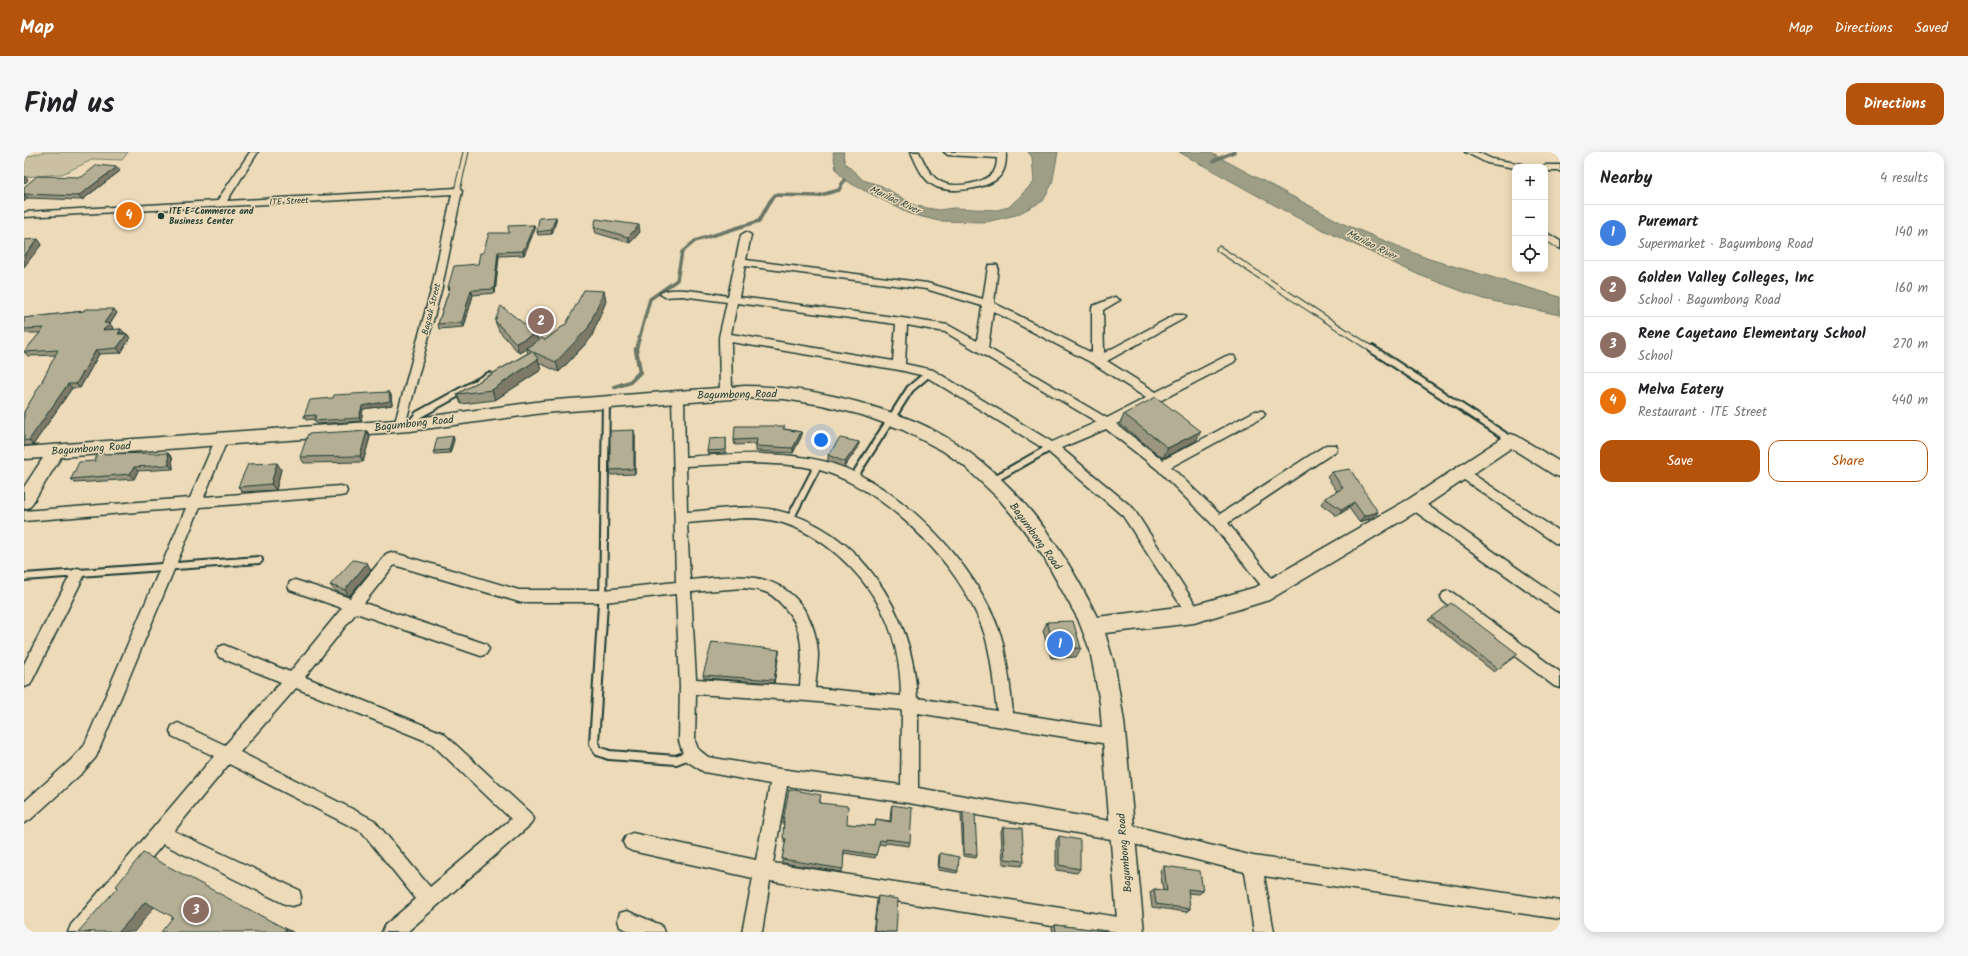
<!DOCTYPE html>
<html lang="en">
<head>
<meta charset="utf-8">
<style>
	:root { --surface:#fff; --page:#f6f6f6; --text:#202124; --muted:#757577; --line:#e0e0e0; --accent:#b45309 }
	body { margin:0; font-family:Kalam,sans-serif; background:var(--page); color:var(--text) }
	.controls { position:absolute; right:12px; top:12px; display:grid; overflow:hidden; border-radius:8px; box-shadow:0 2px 10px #0003 }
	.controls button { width:36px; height:36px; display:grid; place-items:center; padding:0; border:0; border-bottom:1px solid var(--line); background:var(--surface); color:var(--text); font:20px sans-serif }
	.you { position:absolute; left:797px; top:288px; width:14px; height:14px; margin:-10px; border:3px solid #fff; border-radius:50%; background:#1a73e8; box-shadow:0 0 0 6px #1a73e833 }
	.badge { display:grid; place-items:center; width:26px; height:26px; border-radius:50%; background:var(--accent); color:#fff; font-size:13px; font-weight:700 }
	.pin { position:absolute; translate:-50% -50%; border:2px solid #fff; box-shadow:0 1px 4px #0006 }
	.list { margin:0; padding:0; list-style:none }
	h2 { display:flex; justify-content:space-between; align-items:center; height:52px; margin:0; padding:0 16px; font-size:17px }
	h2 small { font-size:13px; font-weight:400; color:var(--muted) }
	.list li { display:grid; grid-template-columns:26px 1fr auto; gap:12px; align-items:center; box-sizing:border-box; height:56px; padding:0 16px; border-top:1px solid var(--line) }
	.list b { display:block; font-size:15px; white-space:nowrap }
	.list p { margin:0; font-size:13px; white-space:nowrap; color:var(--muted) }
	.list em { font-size:13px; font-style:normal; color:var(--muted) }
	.actions { display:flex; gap:8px; padding:12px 16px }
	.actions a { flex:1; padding:9px 0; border:1px solid var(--accent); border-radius:12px; text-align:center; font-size:14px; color:var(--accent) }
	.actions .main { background:var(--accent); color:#fff }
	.icon { flex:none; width:22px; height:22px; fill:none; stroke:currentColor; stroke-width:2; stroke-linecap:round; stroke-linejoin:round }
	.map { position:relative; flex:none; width:1536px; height:780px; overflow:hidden; border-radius:12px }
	header { display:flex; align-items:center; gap:24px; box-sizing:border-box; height:56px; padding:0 20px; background:var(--accent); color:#fff }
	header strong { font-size:19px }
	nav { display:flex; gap:22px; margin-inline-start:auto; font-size:14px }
	.intro { display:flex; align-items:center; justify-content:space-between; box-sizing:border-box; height:96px; padding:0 24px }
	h1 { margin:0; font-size:28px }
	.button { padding:10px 18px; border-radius:12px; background:var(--accent); color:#fff; font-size:14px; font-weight:700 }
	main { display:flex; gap:24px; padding:0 24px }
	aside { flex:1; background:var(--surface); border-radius:12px; box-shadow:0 2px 10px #0003 }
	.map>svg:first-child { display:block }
</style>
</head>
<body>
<header>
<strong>Map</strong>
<nav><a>Map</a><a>Directions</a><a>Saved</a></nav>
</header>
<div class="intro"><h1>Find us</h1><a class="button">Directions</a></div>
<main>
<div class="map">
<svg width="1536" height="780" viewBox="0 0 1536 780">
	<rect width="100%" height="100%" fill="#eddab8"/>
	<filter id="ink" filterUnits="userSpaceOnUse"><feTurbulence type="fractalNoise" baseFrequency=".025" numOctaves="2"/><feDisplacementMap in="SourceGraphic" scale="8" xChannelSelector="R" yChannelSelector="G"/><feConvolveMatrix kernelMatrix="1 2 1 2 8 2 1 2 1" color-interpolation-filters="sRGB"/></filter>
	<g filter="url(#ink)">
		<!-- green -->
		<path fill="#cbc1a2" stroke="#757f6b" d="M19 0H104L98 8 70 7 38 22 0 25V6Z"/>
		<!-- water -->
		<g fill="#9e9e85" stroke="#6b7765">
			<path d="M809 0H820L819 3 821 11 839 28 858 34 892 54 915 58 929 56 973 58 985 55 1010 30 1008 5 1004 0H1034L1028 32 1019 49 992 63 962 70 915 69 886 62 820 28 812 17Z"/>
			<path d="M1155 0H1185L1320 72 1405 107 1536 145V163L1459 147 1395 123 1272 65Z"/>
		</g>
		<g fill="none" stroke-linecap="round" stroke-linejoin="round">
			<!-- stream-far1 -->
			<g stroke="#6b7765" stroke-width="3.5">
				<path d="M1189 9 1210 0"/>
				<path d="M612 198 626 147 653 128 658 100 671 89 735 69 746 49 751 43 793 44 815 38 820 28"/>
			</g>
			<!-- stream -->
			<path stroke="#6b7765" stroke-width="4.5" d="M591 235 606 230 616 220 612 197"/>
			<defs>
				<g id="lane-far2">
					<path d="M433 39 442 0"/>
					<path d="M1195 97 1349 198"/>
				</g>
				<g id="lane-far1">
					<path d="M1348 197 1487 288"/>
					<path d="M386 273 394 263 465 224"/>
					<path d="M830 325 886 237 905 221"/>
					<path d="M967 329 1027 295"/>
					<path d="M766 367 794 313"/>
					<path d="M0 425 235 408"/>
					<path d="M579 453 582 249"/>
				</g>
				<path id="lane" d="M579 452 570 591 574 599 585 603 652 608 667 602"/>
				<g id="street">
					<path d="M226 0H234L203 49 433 36 438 39 418 135 380 277H372L370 274 408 135 428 42 0 65V61L2 60 193 49Z"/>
					<path d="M887 0H895C900 10 905 22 914 28 927 38 958 32 969 21 972 17 973 11 973 6L924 3 920 0H982C982 8 982 17 976 24 965 37 924 43 909 33 898 27 892 11 887 0Z"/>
					<path d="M1441 0H1453L1468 7 1498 12 1503 15H1491V16L1463 11Z"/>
					<path d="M1521 13H1536V19H1521V15H1517Z"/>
					<path d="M722 80 727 83 722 108 903 131 959 147 964 115 965 113H973L974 115 970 151 1068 201V156L1069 154 1091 145 1096 148 1079 158 1080 201 1151 163H1159L1161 165 1159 167 1083 209 1132 240 1202 204H1210L1212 207 1210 210 1092 272 1139 308 1231 259H1239L1241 262 1239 265 1147 315 1196 362 1302 293H1312L1313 296 1312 299 1204 371 1253 433 1255 437 1253 441 1248 443 1243 441 1190 374 1133 317 1082 277 1037 296 1109 356 1175 458 1177 462 1175 466 1170 468 1165 466 1099 364 1022 298 901 224 875 218 707 190 708 241 706 244H698L696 241 695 185 703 150 658 144 641 145 636 142C644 132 691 142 704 144L717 83ZM721 114 902 137 958 154 953 189 924 173 878 166 715 145ZM713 151 872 172 869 209 707 182ZM969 159 1070 212 1122 246 1083 266 964 196ZM883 173 921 180 1073 270 1028 290 909 218 881 212Z"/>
					<path d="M1521 80 1536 89V97L1521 88Z"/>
					<path d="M654 240 658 241 660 244 661 305C708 302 757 298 803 310 875 330 954 413 977 484 984 509 986 535 989 561L1090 577 1096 580 1098 585 1096 590 1090 593 894 561V636L1098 671 1229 704 1536 749V767L1240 724 1250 780H1230L1221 720 1098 689 885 651 763 634 749 711 1107 767 1114 770 1117 777 1115 780H1066L746 729 738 780H718L729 726 608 699 602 696 599 690 602 684 608 681 732 708 746 632 680 620 661 608 655 589 656 534 652 442 580 450H495L370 413 340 451 462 492 465 497 462 502 457 504 332 461 281 525 419 581 506 661 509 667 506 673 383 780H358L361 773 392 747 338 680 205 612 150 679 275 738 277 745 275 752 268 754 261 752 139 692 66 780H44L47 773 190 604 148 584 146 579 148 574 154 571 201 593 257 530 195 505 192 500 195 495 200 493 266 520 318 456 266 438 264 434 266 430 271 428 326 446 362 402 367 400 495 438H580L652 430 648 244 650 241ZM724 311C751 312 780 312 805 321 868 344 935 413 958 475 968 501 969 531 973 559L893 546C890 463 837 376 751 358 722 352 692 358 663 360L662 314ZM720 366C733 366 746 367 759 371 798 383 835 418 855 453 870 480 877 513 877 544L791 536C792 525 794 513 794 502 793 482 786 463 773 448 745 417 704 424 666 428L663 371ZM719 436C725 437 732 437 738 439 747 441 754 448 760 455 782 479 778 504 776 534L672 527 667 440ZM272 536 407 591 487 667 406 735 350 668 216 600ZM672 542 783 549 878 558 877 633 756 617 684 605 674 597 671 589Z"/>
					<path d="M198 281 202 283 204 286 180 345 316 334 321 335 323 339 321 343 316 344 176 355 72 605 59 620 6 668 0 671V650L47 608 60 594 162 356 0 369V359L166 346 192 286 194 283Z"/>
					<path d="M1438 315 1536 380V392L1531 391 1433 323 1431 320 1433 317Z"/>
					<path d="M1391 347 1396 348 1536 446V460L1531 458 1386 356 1384 352 1386 348Z"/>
					<path d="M54 416 59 418 61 422 6 533 0 535V512L49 418Z"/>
					<path d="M1424 439 1429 441 1536 520V536L1530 534 1419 449 1417 445 1419 441Z"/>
					<path d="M603 759 637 773 640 780H608L596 775 594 768 596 761Z"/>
				</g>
				<path id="secondary" d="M721 234C761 234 799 240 837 251 862 259 888 266 911 279 985 318 1037 390 1073 465L1170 453 1232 435 1385 347 1481 284 1487 282 1493 284 1536 310V325L1530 323 1487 296 1397 357 1245 448 1170 471 1081 481 1091 515 1100 569 1120 780H1094L1076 551 1066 498 1054 467 1019 404 990 365 974 346 939 313 919 299 879 278 838 263 798 253 760 247 721 246 519 261 386 279 37 305 6 355 0 357V335L19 306 0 307V295L386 267 519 249Z"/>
			</defs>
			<!-- lane-far2 casing -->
			<use href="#lane-far2" stroke="#1f3d34" stroke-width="7"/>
			<!-- lane-far1 casing -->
			<use href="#lane-far1" stroke="#1f3d34" stroke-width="10"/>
			<!-- lane casing -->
			<use href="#lane" stroke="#1f3d34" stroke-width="12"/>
			<!-- street casing -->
			<use href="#street" stroke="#1f3d34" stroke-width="3"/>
			<!-- secondary casing -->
			<use href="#secondary" stroke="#1f3d34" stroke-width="3"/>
			<!-- lane-far2 -->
			<use href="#lane-far2" stroke="#eddab8" stroke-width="5"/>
			<!-- lane-far1 -->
			<use href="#lane-far1" stroke="#eddab8" stroke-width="6"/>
			<!-- lane -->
			<use href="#lane" stroke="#eddab8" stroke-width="8"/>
			<!-- street -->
			<use href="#street" fill="#eddab8" fill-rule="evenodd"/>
			<!-- secondary -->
			<use href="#secondary" fill="#eddab8" fill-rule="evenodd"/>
		</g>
		<!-- wall -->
		<g fill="#9b967f" stroke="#1f3d34">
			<path d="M96 19 58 48 4 46 0 50V35Z"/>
			<path d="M532 65V69L528 82 514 83 513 80Z"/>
			<path d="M510 73 511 77 500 103 475 104 471 141 449 143 440 175 415 177 414 172 425 138 424 135 454 112 459 101 485 81Z"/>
			<path d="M570 75 616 80 606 91 572 81Z"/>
			<path d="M580 139 582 149 567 186 535 220 515 211 517 218 471 248 437 252 433 242 504 201 502 197 495 201 475 179 471 169 514 189 521 188 542 172Z"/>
			<path d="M60 159 93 161 86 172 89 176 88 178 97 177 101 181 103 182 106 186 97 201 75 202 56 236H48L9 293 0 294V260L19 229H18L32 203 4 204 0 200 16 181H0V166Z"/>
			<path d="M365 240 367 243 368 253 339 257 337 269 293 272 290 269 291 267 282 268 280 264 309 246Z"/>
			<path d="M1100 262 1172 289 1139 306 1096 272Z"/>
			<path d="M761 277 777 280V285L769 301 732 299V292L711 293 710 288Z"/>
			<path d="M330 279 331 280 343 279 346 285 339 310 280 311 276 305Z"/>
			<path d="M429 284 430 288 426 301 411 302 410 299Z"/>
			<path d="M611 284V322L587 323 586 318Z"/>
			<path d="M702 286V301L684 302 683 299Z"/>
			<path d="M835 290 834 296 820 315 804 309V303Z"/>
			<path d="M144 301 148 305 149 317 114 319 110 327 51 331 47 327 71 309Z"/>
			<path d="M257 317 252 338 219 340 214 335Z"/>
			<path d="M1308 320 1354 360 1349 366 1335 370 1325 356 1313 364 1297 352 1301 346 1313 339 1303 325Z"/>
			<path d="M343 411 347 418 325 444 311 439 306 433Z"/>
			<path d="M1408 465 1494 502 1470 520 1404 468Z"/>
			<path d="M1023 470 1057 496 1052 505 1027 506 1019 479Z"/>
			<path d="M755 498V501L750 531 680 526 679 523Z"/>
			<path d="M796 647V651L823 672 851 674 852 667 866 669 867 657 868 653 886 690 885 694 862 691 861 693 855 692 851 706 820 701 818 720 758 711V707L762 690H760V673H759V669Z"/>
			<path d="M939 660 953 703 952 706 939 704 937 662Z"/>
			<path d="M979 675 1000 709 997 714 979 712 977 679Z"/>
			<path d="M1035 684 1056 717 1053 721 1032 718V689Z"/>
			<path d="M916 701 934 719 933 721 914 718 915 703Z"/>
			<path d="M1140 714 1179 739 1175 742 1164 741 1166 757 1162 760 1128 755 1126 740 1130 737 1139 738 1136 718Z"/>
			<path d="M854 744 872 780H849L853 748Z"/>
			<path d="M1031 773 1091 780H1029L1028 776Z"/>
		</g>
		<!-- shaded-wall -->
		<g fill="#7e7a68" stroke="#1f3d34">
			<path d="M93 15 96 19 58 48 54 44Z"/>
			<path d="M0 23 4 28 0 32Z"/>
			<path d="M0 42 4 46 0 50Z"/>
			<path d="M532 65V69L528 82 527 78Z"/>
			<path d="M510 73 511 77 500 103 499 99Z"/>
			<path d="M615 73 616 80 606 91 604 85Z"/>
			<path d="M14 87 18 92 0 115V104Z"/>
			<path d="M474 100 475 104 471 141 470 137Z"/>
			<path d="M447 138 449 143 440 175 438 170Z"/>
			<path d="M580 139 582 149 567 186 535 220 532 210Z"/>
			<path d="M90 157 93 161 86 172 89 176 83 183 79 178 80 171Z"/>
			<path d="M97 177 101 181 94 182Z"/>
			<path d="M512 181 515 191 502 196V197L495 201 492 191Z"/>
			<path d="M103 182 106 186 97 201 93 196Z"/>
			<path d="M72 198 75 202 56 236 52 232Z"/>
			<path d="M514 207 517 218 471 248 468 238Z"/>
			<path d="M44 232 48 236 9 293 5 288Z"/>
			<path d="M365 240 367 243 368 253 339 257 337 269 335 266 338 254Z"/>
			<path d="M610 278 611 284V322L610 317Z"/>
			<path d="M343 279 346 285 339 310 336 304Z"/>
			<path d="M1177 279 1172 289 1139 306 1144 296Z"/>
			<path d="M777 280V285L769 301V296Z"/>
			<path d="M429 284 430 288 426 301 425 298Z"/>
			<path d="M835 290 834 296 820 315 821 310Z"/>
			<path d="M144 301 148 305 149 317 145 313Z"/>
			<path d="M253 311 257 317 252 338 247 332Z"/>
			<path d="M110 315 114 319 110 327 106 322Z"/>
			<path d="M1330 350 1325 356 1313 364 1318 358Z"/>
			<path d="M1354 360 1349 366 1335 370 1340 364Z"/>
			<path d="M343 411 347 418 325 444 321 438Z"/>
			<path d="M755 498V501L750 531V528Z"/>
			<path d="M121 750 131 754 110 780H95Z"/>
			<path d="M262 777 269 780H260Z"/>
		</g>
		<!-- building -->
		<g fill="#b4af94" stroke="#1f3d34">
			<path d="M73 13 93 15 54 44 0 42V35L13 24 58 25Z"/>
			<path d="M532 65 527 78 513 80 515 66Z"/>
			<path d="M572 67 615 73 604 85 570 75Z"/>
			<path d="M510 73 499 99 474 100 470 137 447 138 438 170 414 172 426 135H424L430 114 454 112 456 101H459L465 81H485L484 74Z"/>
			<path d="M14 87 0 104V88Z"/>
			<path d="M560 138 580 139 564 176 532 210 509 200 514 207 468 238 433 242 508 199 502 196 518 186 521 188 542 172Z"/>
			<path d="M477 154 512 181 492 191 471 169Z"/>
			<path d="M61 157H90L80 171 86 172 79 178 97 177 94 182H103L93 196 72 198 52 232H44L5 288 0 289V260L19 228 18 229 34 198 0 200 20 176 0 177V166L60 159Z"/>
			<path d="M365 240 366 249 338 254 335 266 290 269 292 263 280 264 286 248 309 246 310 243Z"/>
			<path d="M1132 245 1177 279 1144 296 1100 262Z"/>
			<path d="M711 274H761L759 277 777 280 769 296 732 294 733 287 710 288Z"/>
			<path d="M610 278V317L586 318V279Z"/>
			<path d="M330 279 329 280 343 279 336 304 276 305 284 282Z"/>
			<path d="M429 284 425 298 410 299 413 286Z"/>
			<path d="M702 286V298L683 299 685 287Z"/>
			<path d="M816 286 835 290 821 310 804 303Z"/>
			<path d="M144 301 145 313 110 315 106 322 47 327 55 310 71 309 73 302Z"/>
			<path d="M253 311 247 332 214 335 224 312Z"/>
			<path d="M1326 317 1354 360 1340 364 1330 350 1318 358 1301 346 1319 336 1308 320Z"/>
			<path d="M329 408 343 411 321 438 306 433Z"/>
			<path d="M1427 451 1494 502 1474 517 1408 465Z"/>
			<path d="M1049 469 1057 496 1031 497 1023 470Z"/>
			<path d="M688 490 755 498 750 528 679 523Z"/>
			<path d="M765 637 797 643 795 651 824 654 823 672 851 674 852 667 867 670 868 653 888 656 886 690 862 687V689L856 688 852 703 820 698 819 717 758 707 762 687 759 686 760 669H759Z"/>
			<path d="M939 660 951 662 953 703 940 702Z"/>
			<path d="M979 675 998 676 1000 709 981 707Z"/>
			<path d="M1035 684 1056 688V717L1035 713Z"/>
			<path d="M119 701 262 777 260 780H137L149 765 121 750 95 780H54L94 735 92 734Z"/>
			<path d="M916 701 935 705 934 719 915 715Z"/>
			<path d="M1140 714 1176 719 1179 739 1164 737 1166 757 1132 752 1130 737 1143 739Z"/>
			<path d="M854 744 874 747 872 780H862L850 778Z"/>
			<path d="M1031 773 1091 780H1032Z"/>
		</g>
	</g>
	<!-- markers -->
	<circle fill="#1f3d34" stroke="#eddab8" stroke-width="1.5" cx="137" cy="64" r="4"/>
	<g text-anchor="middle" stroke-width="3" stroke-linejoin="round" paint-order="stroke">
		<!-- far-street labels -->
		<g font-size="9" fill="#1f3d34" stroke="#eddab8">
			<text transform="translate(265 49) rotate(-3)" y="3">ITE Street</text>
			<text transform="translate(407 157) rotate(-76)" y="3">Bagsak Street</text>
		</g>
		<!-- far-poi labels -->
		<g font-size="9" font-weight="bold" fill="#1f3d34" stroke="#eddab8" text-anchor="start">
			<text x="145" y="62">ITE E-Commerce and<tspan x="145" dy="10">Business Center</tspan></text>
		</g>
		<!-- far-water labels -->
		<g font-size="10" font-style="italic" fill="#324c40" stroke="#eddab8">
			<text transform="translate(871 47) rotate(25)" y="4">Marilao River</text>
			<text transform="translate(1348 92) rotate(27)" y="4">Marilao River</text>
		</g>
		<!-- street labels -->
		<g font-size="11" fill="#1f3d34" stroke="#eddab8">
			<text transform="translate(713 242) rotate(-1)" y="4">Bagumbong Road</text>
			<text transform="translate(390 271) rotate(-6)" y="4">Bagumbong Road</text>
			<text transform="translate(67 296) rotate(-4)" y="4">Bagumbong Road</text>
			<text transform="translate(1012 384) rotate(54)" y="4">Bagumbong Road</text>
			<text transform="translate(1100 701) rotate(-95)" y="4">Bagumbong Road</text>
		</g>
	</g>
</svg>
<div class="controls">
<button>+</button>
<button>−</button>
<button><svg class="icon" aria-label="locate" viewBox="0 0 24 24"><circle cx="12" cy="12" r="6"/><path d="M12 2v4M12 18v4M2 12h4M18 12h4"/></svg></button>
</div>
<div class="you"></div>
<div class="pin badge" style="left:1036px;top:492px;background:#3f7fe0">1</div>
<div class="pin badge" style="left:517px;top:169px;background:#8d6e63">2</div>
<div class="pin badge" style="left:172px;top:758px;background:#8d6e63">3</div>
<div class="pin badge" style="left:105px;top:63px;background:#e8710a">4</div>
</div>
<aside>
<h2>Nearby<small>4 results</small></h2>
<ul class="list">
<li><span class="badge" style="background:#3f7fe0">1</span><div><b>Puremart</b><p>Supermarket · Bagumbong Road</p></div><em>140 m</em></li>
<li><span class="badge" style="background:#8d6e63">2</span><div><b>Golden Valley Colleges, Inc</b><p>School · Bagumbong Road</p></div><em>160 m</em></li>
<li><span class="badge" style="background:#8d6e63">3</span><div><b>Rene Cayetano Elementary School</b><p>School</p></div><em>270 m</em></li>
<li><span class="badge" style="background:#e8710a">4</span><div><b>Melva Eatery</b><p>Restaurant · ITE Street</p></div><em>440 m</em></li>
</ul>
<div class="actions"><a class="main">Save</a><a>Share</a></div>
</aside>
</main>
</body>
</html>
